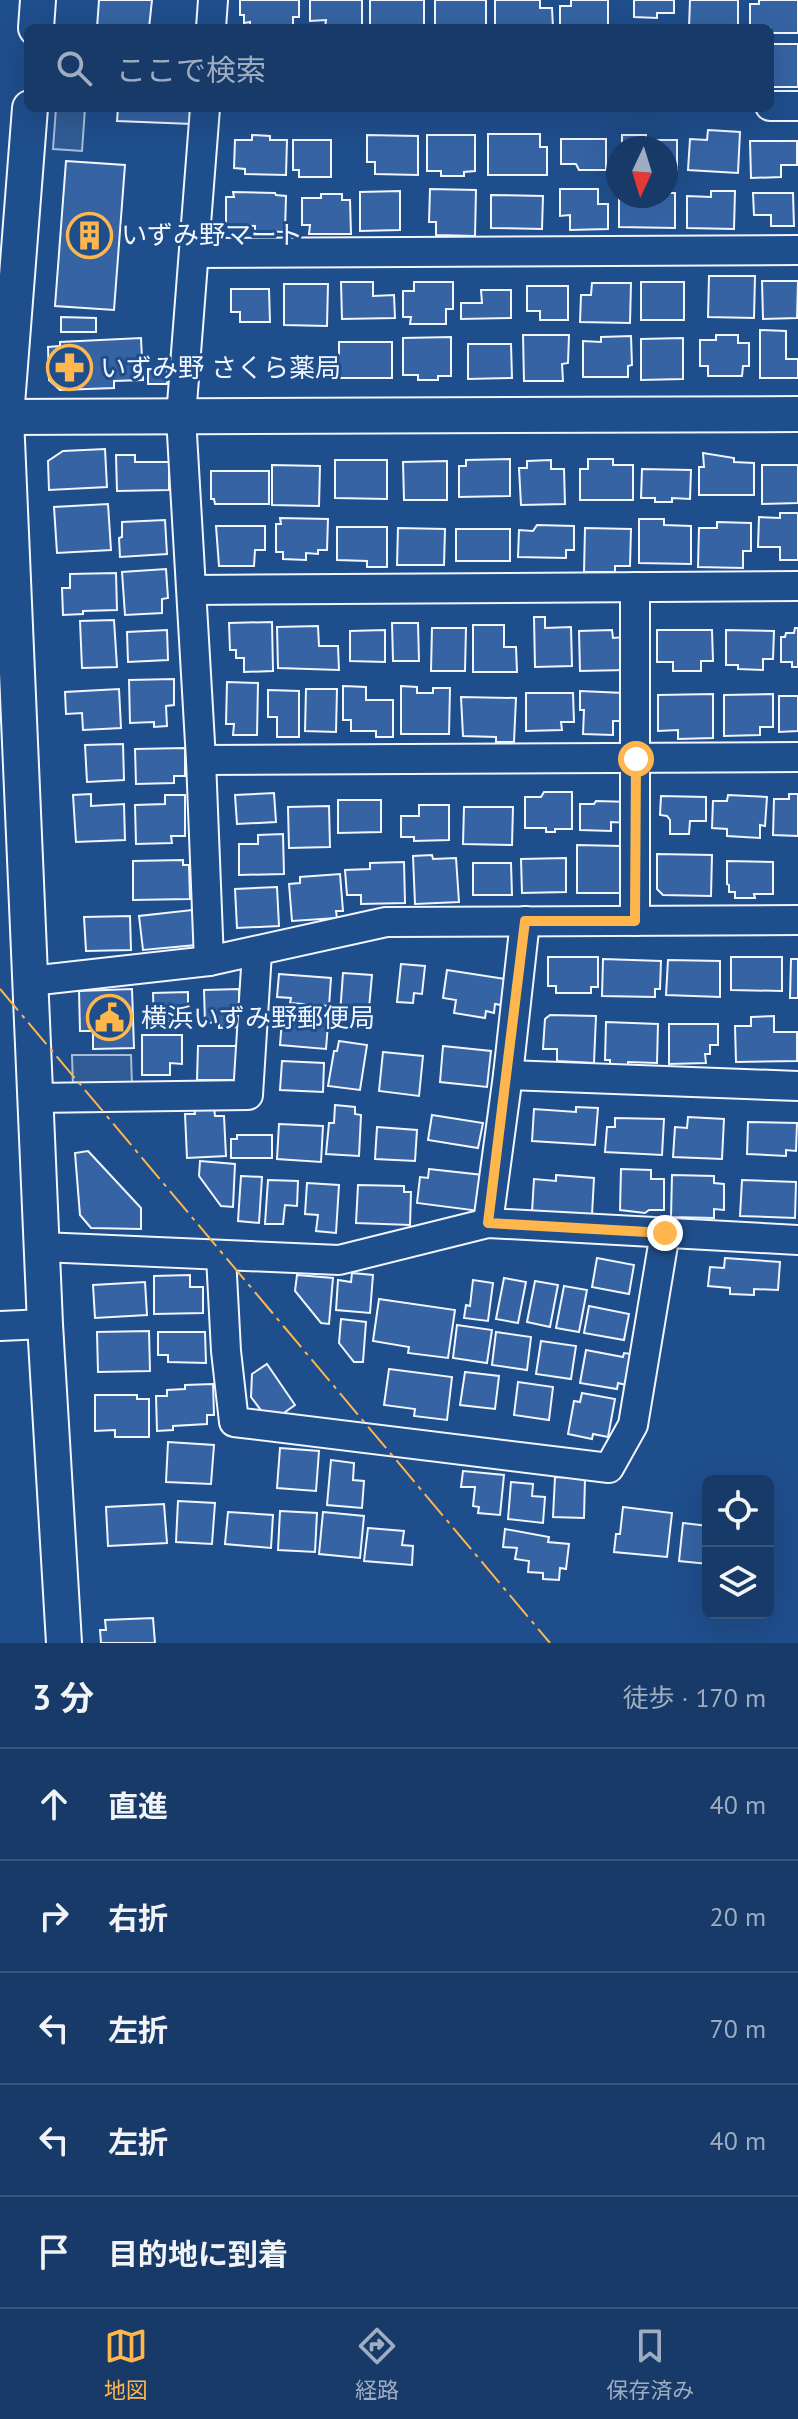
<!DOCTYPE html>
<html lang="ja">
<head>
<meta charset="utf-8">
<style>
	:root { --surface:#173a69; --page:#20416f; --text:#f1f3f6; --muted:#9eadc0; --line:#36547d; --accent:#ffb74d }
	body { margin:0; font-family:"PT Sans","Noto Sans JP",sans-serif; background:var(--page); color:var(--text) }
	.controls { position:absolute; right:24px; bottom:24px; display:grid; overflow:hidden; border-radius:12px; box-shadow:0 8px 32px #0002 }
	.controls button { width:72px; height:72px; display:grid; place-items:center; padding:0; border:0; border-bottom:2px solid var(--line); background:var(--surface); color:var(--text); font:40px sans-serif }
	.compass { position:absolute; left:606px; top:136px; width:72px; height:72px; border-radius:50%; background:var(--surface); box-shadow:0 8px 32px #0002; rotate:184deg }
	.stop { position:absolute; width:24px; height:24px; margin:-18px; border:6px solid #ffb74d; border-radius:50%; background:#fff }
	.stop.end { background:#ffb74d; border-color:#fff; box-shadow:0 2px 8px #0008 }
	.list { margin:0; padding:0; list-style:none }
	h2 { display:flex; justify-content:space-between; align-items:center; height:104px; margin:0; padding:0 32px; font-size:34px }
	h2 small { font-size:26px; font-weight:400; color:var(--muted) }
	.list li { display:grid; grid-template-columns:52px 1fr auto; gap:24px; align-items:center; box-sizing:border-box; height:112px; padding:0 32px; border-top:2px solid var(--line) }
	.list b { display:block; font-size:30px; white-space:nowrap }
	.list em { font-size:26px; font-style:normal; color:var(--muted) }
	.icon { flex:none; width:44px; height:44px; fill:none; stroke:currentColor; stroke-width:2; stroke-linecap:round; stroke-linejoin:round }
	.map { position:relative; flex:none; width:798px; height:1643px; overflow:hidden }
	.search { position:absolute; background:var(--surface); box-shadow:0 8px 32px #0002; left:24px; right:24px; top:24px; height:88px; display:flex; align-items:center; gap:20px; box-sizing:border-box; padding:0 28px; border-radius:12px; color:var(--muted); font-size:30px }
	.sheet { height:664px; background:var(--surface) }
	nav { display:flex; justify-content:space-around; align-items:center; box-sizing:border-box; height:112px; border-top:2px solid var(--line); background:var(--surface); font-size:22px; color:var(--muted) }
	nav a { display:grid; justify-items:center; gap:4px }
	nav .on { color:var(--accent) }
	.map>svg:first-child { display:block }
</style>
</head>
<body>
<div class="map">
<svg width="798" height="1643" viewBox="0 0 798 1643">
	<rect width="100%" height="100%" fill="#1f4e8c"/>
	<!-- parking -->
	<g fill="#305b95" stroke="#a8bbd7" stroke-width="2">
		<path d="M56 108H85L82 151 53 149Z"/>
		<path d="M72 1055H131L132 1086 73 1087Z"/>
	</g>
	<!-- building -->
	<g fill="#3563a3" stroke="#f2f6ff" stroke-width="2">
		<path d="M99 0H152L149 28H97Z"/>
		<path d="M240 0H299V17H293V25H287V28H250V22L244 23V15H240Z"/>
		<path d="M310 0H362V27L325 28 326 20 310 21Z"/>
		<rect x="370" y="0" width="54" height="26"/>
		<rect x="435" y="0" width="51" height="28"/>
		<path d="M495 0H540V8H552L553 28H495Z"/>
		<path d="M571 0H608V28H560V6H571Z"/>
		<path d="M634 0H674V13H657V18L634 17Z"/>
		<path d="M690 0H738V28H689Z"/>
		<path d="M759 0H798V33H770V28H750V4H759Z"/>
		<rect x="770" y="44" width="28" height="43"/>
		<path d="M118 108H193L192 124 117 121Z"/>
		<path d="M708 130 740 132 738 173 688 170 690 139 707 140Z"/>
		<path d="M488 134H540V147H547V175H488Z"/>
		<path d="M252 135 270 136V140H287L286 175 245 174V169L234 168 235 140H252Z"/>
		<path d="M367 135 418 136V175L375 174V162H367Z"/>
		<path d="M427 135H475V171L464 172V176H441V171H427Z"/>
		<path d="M622 135H646V140H677V170H666V148H622Z"/>
		<path d="M561 139H606V170H579L576 164H561Z"/>
		<path d="M293 140H331V177H299V170H293Z"/>
		<path d="M750 141H797V165H781V177L751 178Z"/>
		<path d="M66 161 125 165 114 310 55 306Z"/>
		<path d="M430 189 476 190 475 236 436 235V222H429Z"/>
		<path d="M560 189H598V204H608V229L570 230V215L560 216Z"/>
		<path d="M400 191V230L360 231V192Z"/>
		<path d="M711 191H735L734 229 687 228V196L711 197Z"/>
		<path d="M233 192 275 193 276 195 286 196 285 232 255 231V226L226 225V197H234Z"/>
		<path d="M666 193H675V228L619 227V196H666Z"/>
		<path d="M753 193H793L794 226H771V215H754Z"/>
		<path d="M321 194H342V200H350L351 234H309L310 225H302V198H321Z"/>
		<path d="M491 195 543 196 542 229 491 228Z"/>
		<path d="M709 276H755L754 318 708 317Z"/>
		<path d="M762 281H798L797 318 763 319Z"/>
		<path d="M341 282H373V296L394 295 395 318 342 319Z"/>
		<path d="M414 282H453V309H446V324H410L411 317H403V291H414Z"/>
		<rect x="641" y="282" width="43" height="38"/>
		<path d="M592 283H631L630 323 580 322 581 295H591Z"/>
		<path d="M284 284H328L327 326 284 325Z"/>
		<path d="M527 286H568V320H540V311H527Z"/>
		<path d="M231 289H269L270 322H240V312H231Z"/>
		<path d="M481 290H511V318L461 319V303H482Z"/>
		<path d="M61 317 96 318V332H61Z"/>
		<path d="M760 330 786 331V359H798V378H760Z"/>
		<path d="M523 335H569L568 363 562 364 563 381H524Z"/>
		<path d="M716 335H738V343H749V366H743L742 376H708V366H700V340H716Z"/>
		<path d="M631 336 632 365 628 366V377H583V341L601 342V337Z"/>
		<path d="M451 337V376H438V380H418V375H403V338Z"/>
		<path d="M141 338 143 380 114 381V388L60 390 49 380 48 347 60 346V342Z"/>
		<path d="M683 338V379L641 380V339Z"/>
		<rect x="339" y="342" width="53" height="36"/>
		<path d="M468 344H511L512 378 468 379Z"/>
		<path d="M148 369 167 370V384H148Z"/>
		<path d="M105 449 107 487 49 490 48 461 63 451Z"/>
		<path d="M703 453 734 458V462L754 463V495H699V467H704Z"/>
		<path d="M116 455H135V462H169V490L117 491Z"/>
		<path d="M510 459V496L459 497V466H466V460Z"/>
		<path d="M588 459H613V465H633V500H580V469H588Z"/>
		<path d="M335 460H387V499L335 498Z"/>
		<path d="M551 460V469H564L565 504 521 505 519 468H527V461Z"/>
		<path d="M447 461V500H404L403 462Z"/>
		<path d="M272 465 320 466 319 506 272 505Z"/>
		<path d="M762 465H798V503L762 504Z"/>
		<path d="M642 469 691 470 690 499 672 498V502H655V498H641Z"/>
		<path d="M211 471H269V504H215L214 499H211Z"/>
		<path d="M108 504 111 550 57 553 54 507Z"/>
		<path d="M780 513H798V560H780V547H758L759 517 780 518Z"/>
		<path d="M280 518 328 519 327 550H318V554L306 553V560L283 559V552H276V524H281Z"/>
		<path d="M639 519H664V525L691 526V564L639 563Z"/>
		<path d="M165 520 167 554 120 557 119 538 122 537V522Z"/>
		<path d="M717 522 751 523V551H743V568L698 567 699 528H717Z"/>
		<path d="M537 525 574 526V550H566V558L518 557 519 530 533 531Z"/>
		<path d="M216 526H265V550H255L254 566H219Z"/>
		<path d="M337 527H387V567H367V561L337 560Z"/>
		<path d="M398 528 445 529 444 565H397Z"/>
		<path d="M585 528 631 529 630 566H615V572H584Z"/>
		<rect x="456" y="529" width="54" height="32"/>
		<path d="M166 569 168 598 162 599V613L125 615 122 572Z"/>
		<path d="M116 573 117 610 83 611V614L63 615 62 588H70V574Z"/>
		<path d="M534 617H545V628L571 627 572 666 535 667Z"/>
		<path d="M114 620 117 667 82 668 80 621Z"/>
		<path d="M272 622 273 671 244 672V658H236V650H230L229 623Z"/>
		<path d="M392 623H418L419 661H393Z"/>
		<path d="M473 625H504V647H516L517 672H473Z"/>
		<path d="M318 626 319 646H338L339 670 278 668 277 627Z"/>
		<path d="M432 628H466L465 671H431Z"/>
		<path d="M795 628H798V667H792V662H781V637H785L786 633H794Z"/>
		<path d="M167 630 168 660 128 662 127 632Z"/>
		<path d="M385 630V662L350 661V631Z"/>
		<path d="M612 630 613 638 625 637 626 670 580 671 579 631Z"/>
		<path d="M657 630H712L713 661H701V671H673V662H657Z"/>
		<path d="M726 630 774 631 773 659H763V670L738 669V665H726Z"/>
		<path d="M174 679V705L166 706 167 726 154 727V722L130 723 129 680Z"/>
		<path d="M227 682 258 683 257 735H233L234 724H226Z"/>
		<path d="M343 686 366 687V700H393V737H376V731H351V720H343Z"/>
		<path d="M401 686 417 687V693H433V688H450L449 734H401Z"/>
		<path d="M119 689 121 728 83 730 82 713 66 714 65 692Z"/>
		<path d="M306 689H337L336 732 305 731Z"/>
		<path d="M268 690 299 691V737H277V717H268Z"/>
		<path d="M580 691 624 693 623 721H613V735L583 734 584 710H580Z"/>
		<path d="M526 693H573L574 722H561L562 730 526 731Z"/>
		<path d="M713 694V738L678 739V730L658 731V695Z"/>
		<path d="M773 694V727H760V735L724 736V695Z"/>
		<path d="M779 696H798V731L779 732Z"/>
		<path d="M461 697 516 698 514 742H496V737L463 736Z"/>
		<path d="M123 744 124 780 87 782 85 745Z"/>
		<path d="M185 748V776H174V783L136 784 135 749Z"/>
		<path d="M544 792H572V829H555V832H546V828H525V797H541Z"/>
		<path d="M274 793 276 822 237 824 235 795Z"/>
		<path d="M91 794V806L124 804 125 840 76 842 73 795Z"/>
		<path d="M789 794H798V836L773 835 774 799H789Z"/>
		<path d="M165 795H185V836H171L172 843 136 844 135 805 165 804Z"/>
		<path d="M728 795 767 797 765 826 760 825V838L727 836V829L712 828 713 801H727Z"/>
		<path d="M661 796 706 797V821H690L689 834H670V820L667 816 660 815Z"/>
		<path d="M338 800H381V832L338 833Z"/>
		<path d="M596 801 631 802 630 823 611 822V831L580 830V804H594Z"/>
		<path d="M419 805H449V840L414 841V837H401V816H419Z"/>
		<path d="M329 806 330 847 289 848 288 807Z"/>
		<path d="M464 807H513L512 845 463 844Z"/>
		<path d="M283 834 284 874 239 875V844H258V835Z"/>
		<path d="M577 845 621 846V893H577Z"/>
		<path d="M657 854 712 855 711 896 663 895 657 889Z"/>
		<path d="M432 855 433 859 456 858 459 902 415 904 413 856Z"/>
		<path d="M566 858V892L522 893 521 859Z"/>
		<path d="M183 860V865H189L190 899 133 900V861Z"/>
		<path d="M727 861 773 862V894H754L755 898H735V892H729V885L727 884Z"/>
		<path d="M404 862 405 903 361 904V895H347L345 870 370 869V863Z"/>
		<path d="M473 863H511L512 895H473Z"/>
		<path d="M340 874 343 911H336L337 918 292 921 289 884 300 883V877Z"/>
		<path d="M277 887 279 926 237 928 235 889Z"/>
		<path d="M192 910 196 945 143 950 139 916Z"/>
		<path d="M130 916 131 950 86 951 84 917Z"/>
		<path d="M548 957H598V987H591V993H556V986H548Z"/>
		<path d="M731 957H782V991L731 990Z"/>
		<path d="M603 959 661 961 660 989H655V997L602 996Z"/>
		<path d="M791 959H798V998H790Z"/>
		<path d="M668 960 720 961V997L666 995Z"/>
		<path d="M401 964 425 966 422 994 414 993 413 1003 397 1002Z"/>
		<path d="M447 970 511 980 507 1006 495 1004 494 1013 486 1011 485 1018 454 1013 456 1000 443 998Z"/>
		<path d="M343 973 372 975 369 1008 361 1007 360 1016 340 1014Z"/>
		<path d="M279 974 331 978 329 1006 290 1003 291 998 277 997Z"/>
		<path d="M132 989 134 1048 93 1049V1031H80L79 991Z"/>
		<path d="M239 989 240 1027 219 1028V1022L205 1023 204 990Z"/>
		<path d="M188 992V1022H154L153 993Z"/>
		<path d="M550 1015 596 1016 594 1063 557 1061V1049H543L545 1019Z"/>
		<path d="M774 1016V1032H797V1061L736 1062 735 1026H751V1017Z"/>
		<path d="M282 1020 328 1024 326 1049 280 1045Z"/>
		<path d="M606 1022 658 1024 657 1063 628 1062V1068H610V1060H605Z"/>
		<path d="M669 1024H718V1045H710V1054H705L706 1063 669 1064Z"/>
		<path d="M142 1035H182V1064L170 1063V1075H142Z"/>
		<path d="M339 1041 367 1045 360 1090 328 1086 334 1051H337Z"/>
		<path d="M198 1046H241V1080H197Z"/>
		<path d="M443 1046 491 1051 487 1087 440 1082Z"/>
		<path d="M383 1052 423 1056 419 1096 379 1091Z"/>
		<path d="M282 1061 324 1063 323 1092 280 1090Z"/>
		<path d="M335 1105 355 1107V1114L361 1115 359 1156 326 1154 329 1123H334Z"/>
		<path d="M214 1107 215 1116H224L226 1156 187 1158 185 1114H195L194 1108Z"/>
		<path d="M576 1107 598 1108 595 1145 532 1141 534 1109 576 1112Z"/>
		<path d="M432 1115 483 1123 478 1148 428 1140Z"/>
		<path d="M688 1117 724 1119 722 1159 673 1157 675 1127 687 1128Z"/>
		<path d="M615 1118 664 1119 662 1155 605 1152 607 1127H615Z"/>
		<path d="M748 1122 797 1123 796 1151 786 1150V1156L747 1154Z"/>
		<path d="M279 1124 323 1126 321 1162 277 1159Z"/>
		<path d="M377 1127 417 1130 415 1161 375 1159Z"/>
		<path d="M237 1135H272V1158H231V1139H237Z"/>
		<path d="M88 1151 141 1208V1229L91 1228 80 1215 75 1153Z"/>
		<path d="M200 1161 235 1164 233 1207 221 1206 199 1176Z"/>
		<path d="M429 1169 483 1175 479 1211 417 1203 420 1177 428 1178Z"/>
		<path d="M621 1169 651 1170V1179H664V1210H649L645 1213 620 1210Z"/>
		<path d="M556 1175 594 1178 592 1215 532 1212 534 1179 556 1181Z"/>
		<path d="M672 1175 714 1176V1183L724 1184V1210L714 1209V1218L671 1217Z"/>
		<path d="M241 1176 262 1177 259 1223 238 1221Z"/>
		<path d="M268 1180 298 1181 297 1206 285 1205 283 1224H265Z"/>
		<path d="M742 1180 796 1182 795 1218 740 1216Z"/>
		<path d="M307 1183 339 1185 336 1233 316 1231 318 1215 305 1214Z"/>
		<path d="M358 1185 404 1186V1192H411L410 1225 356 1223Z"/>
		<path d="M597 1258 634 1265 629 1294 592 1287Z"/>
		<path d="M725 1258 780 1262 778 1290 754 1289V1295L730 1294V1288L708 1286 710 1267 724 1268Z"/>
		<path d="M352 1273 373 1275 370 1313 336 1310 338 1280 351 1282Z"/>
		<path d="M190 1275V1287H203V1313L154 1314V1276Z"/>
		<path d="M297 1275 333 1278 329 1324 321 1323 295 1291Z"/>
		<path d="M504 1278 526 1282 518 1323 496 1319Z"/>
		<path d="M473 1280 493 1283 488 1321 464 1318 466 1305 470 1306Z"/>
		<path d="M535 1281 558 1285 550 1327 527 1322Z"/>
		<path d="M145 1282 147 1315 95 1318 93 1285Z"/>
		<path d="M564 1286 587 1290 579 1332 556 1328Z"/>
		<path d="M379 1299 455 1310 448 1358 408 1353 409 1347 373 1341Z"/>
		<path d="M589 1306 629 1314 624 1340 584 1333Z"/>
		<path d="M341 1319 366 1322 363 1362H354L339 1343Z"/>
		<path d="M457 1325 492 1330 487 1363 453 1358Z"/>
		<path d="M149 1331 150 1371 98 1372 97 1332Z"/>
		<path d="M158 1332H205L206 1363 168 1362V1355H158Z"/>
		<path d="M496 1332 531 1337 527 1370 492 1365Z"/>
		<path d="M541 1341 576 1346 571 1379 536 1374Z"/>
		<path d="M586 1350 623 1357 624 1353 632 1354 626 1385 618 1383 617 1389 580 1383Z"/>
		<path d="M267 1364 295 1405 281 1415 263 1413 251 1397 252 1374Z"/>
		<path d="M389 1369 452 1377 447 1420 414 1416 415 1409 384 1405Z"/>
		<path d="M465 1372 499 1376 495 1409 460 1405Z"/>
		<path d="M518 1382 553 1387 549 1420 514 1415Z"/>
		<path d="M213 1384 214 1415H207V1424L173 1426V1430L157 1431 156 1396H167V1390L185 1389V1385Z"/>
		<path d="M582 1393 615 1399 608 1437 593 1434 592 1439 568 1434 574 1401 580 1402Z"/>
		<path d="M95 1395H137V1399H149V1437H115V1430L95 1431Z"/>
		<path d="M168 1442 214 1445 211 1484 166 1482Z"/>
		<path d="M280 1448 319 1451 316 1491 277 1488Z"/>
		<path d="M331 1460 354 1463 353 1480 364 1481 362 1508 327 1505Z"/>
		<path d="M463 1471 504 1475 500 1515 478 1513 479 1507 473 1506 475 1487H461Z"/>
		<path d="M555 1477 585 1478 584 1518 553 1517Z"/>
		<path d="M511 1482 533 1484 532 1496 545 1497 543 1523 508 1519Z"/>
		<path d="M178 1501 215 1503 212 1544 176 1542Z"/>
		<path d="M164 1504 167 1543 108 1546 106 1507Z"/>
		<path d="M623 1507 672 1513 667 1557 614 1552 616 1534H620Z"/>
		<path d="M280 1511 317 1513 315 1552 278 1550Z"/>
		<path d="M228 1512 273 1515 271 1548 225 1544Z"/>
		<path d="M323 1512 364 1516 360 1558 319 1554Z"/>
		<path d="M683 1523 708 1526V1564L679 1561Z"/>
		<path d="M368 1528 404 1531 402 1545 413 1546 412 1565 364 1561Z"/>
		<path d="M505 1529 549 1537 548 1542 569 1544 566 1569 560 1568 559 1580 543 1579V1573L528 1572 529 1561 515 1559 517 1548 503 1547Z"/>
		<path d="M153 1618 155 1643H101L100 1630H106L105 1620Z"/>
	</g>
	<g fill="none" stroke-linecap="round" stroke-linejoin="round">
		<defs>
			<g id="minor">
				<path d="M211 28 213 0"/>
				<path d="M770 106H798"/>
				<path d="M205 108 181 417 201 760 209 961"/>
				<path d="M194 253 798 250"/>
				<path d="M192 590 798 586"/>
				<path d="M201 760 798 757"/>
				<path d="M635 921V587"/>
				<path d="M31 981 209 961 386 922 798 920"/>
				<path d="M508 1075 798 1086"/>
				<path d="M35 1098 248 1095 257 952"/>
				<path d="M488 1223 508 1075 525 921"/>
				<path d="M42 1247 339 1260 488 1223 798 1240"/>
				<path d="M221 1256 226 1351 234 1422 609 1468 633 1425 665 1233"/>
				<path d="M0 1326 45 1324"/>
			</g>
			<g id="tertiary">
				<path d="M36 28 38 0"/>
				<path d="M30 108 6 417 45 1324 64 1643"/>
				<path d="M6 417 798 414"/>
			</g>
		</defs>
		<!-- minor casing -->
		<use href="#minor" stroke="#f2f6ff" stroke-width="32"/>
		<!-- tertiary casing -->
		<use href="#tertiary" stroke="#f2f6ff" stroke-width="38"/>
		<!-- minor -->
		<use href="#minor" stroke="#1f4e8c" stroke-width="28"/>
		<!-- tertiary -->
		<use href="#tertiary" stroke="#1f4e8c" stroke-width="34"/>
		<!-- power -->
		<path stroke="#ffb74d" stroke-width="2" stroke-dasharray="28 6 4 6" stroke-linecap="butt" d="M0 989 550 1643"/>
	</g>
	<g fill="none" stroke-linecap="round" stroke-linejoin="round">
		<!-- route -->
		<path stroke="#ffb74d" stroke-width="10" d="M636 759 635 921H525L488 1223 665 1233"/>
	</g>
	<!-- icons -->
	<defs>
		<symbol id="building-ring" viewBox="-11 -11 22 22"><circle r="9.5" fill="#1f4e8c" stroke="#ffb74d" stroke-width="1.5"/><path d="M-4-6H4V6H1V3H-1V6H-4ZM-2.5-4.3h1.7v1.8h-1.7ZM.8-4.3h1.7v1.8H.8ZM-2.5-1h1.7V.8h-1.7ZM.8-1h1.7V.8H.8Z" fill="#ffb74d"/></symbol>
		<symbol id="pharmacy-ring" viewBox="-11 -11 22 22"><circle r="9.5" fill="#1f4e8c" stroke="#ffb74d" stroke-width="1.5"/><path d="M-2-6h4v4h4v4h-4v4h-4v-4h-4v-4h4Z" fill="#ffb74d"/></symbol>
		<symbol id="civic-ring" viewBox="-11 -11 22 22"><circle r="9.5" fill="#1f4e8c" stroke="#ffb74d" stroke-width="1.5"/><path d="M-.6-6.5H3V-4.5H.6V-3L4-1V1h2V6H-6V1h2V-1L-.6-3ZM-1.2 2.5V6h2.4V2.5Z" fill="#ffb74d"/></symbol>
	</defs>
	<g fill-rule="evenodd">
		<use href="#building-ring" x="64" y="210" width="51" height="51"/>
		<use href="#pharmacy-ring" x="44" y="342" width="51" height="51"/>
		<use href="#civic-ring" x="84" y="992" width="51" height="51"/>
	</g>
	<g text-anchor="middle" stroke-width="6" stroke-linejoin="round" paint-order="stroke">
		<!-- poi labels -->
		<g font-size="26" fill="#f2f6ff" stroke="#1f4e8c" text-anchor="start">
			<text x="121" y="244">いずみ野マート</text>
			<text x="100" y="377">いずみ野 さくら薬局</text>
			<text x="141" y="1027">横浜いずみ野郵便局</text>
		</g>
	</g>
</svg>
<div class="controls">
<button><svg class="icon" aria-label="locate" viewBox="0 0 24 24"><circle cx="12" cy="12" r="6"/><path d="M12 2v4M12 18v4M2 12h4M18 12h4"/></svg></button>
<button><svg class="icon" aria-label="layers" viewBox="0 0 24 24"><path d="M12 4l9 5-9 5-9-5zM3 14l9 5 9-5"/></svg></button>
</div>
<svg class="compass" viewBox="-18 -18 36 36"><path d="M0-13l5 13h-10z" fill="#e53935"/><path d="M0 13l5-13h-10z" fill="#9eadc0"/></svg>
<div class="stop" style="left:636px;top:759px"></div>
<div class="stop end" style="left:665px;top:1233px"></div>
<div class="search"><svg class="icon" aria-label="search" viewBox="0 0 24 24"><circle cx="10" cy="10" r="6"/><path d="M15 15l6 6"/></svg>ここで検索</div>
</div>
<section class="sheet">
<h2>3 分<small>徒歩 · 170 m</small></h2>
<ul class="list">
<li><svg class="icon" aria-label="ahead" viewBox="0 0 24 24"><path d="M12 20V5M6 11l6-6 6 6"/></svg><div><b>直進</b></div><em>40 m</em></li>
<li><svg class="icon" aria-label="right" viewBox="0 0 24 24"><path d="M7 20v-9h11M14 6l5 5-5 5"/></svg><div><b>右折</b></div><em>20 m</em></li>
<li><svg class="icon" aria-label="left" viewBox="0 0 24 24"><path d="M17 20v-9H6M10 6l-5 5 5 5"/></svg><div><b>左折</b></div><em>70 m</em></li>
<li><svg class="icon" aria-label="left" viewBox="0 0 24 24"><path d="M17 20v-9H6M10 6l-5 5 5 5"/></svg><div><b>左折</b></div><em>40 m</em></li>
<li><svg class="icon" aria-label="arrive" viewBox="0 0 24 24"><path d="M6 21V4h12l-3 4 3 4H6"/></svg><div><b>目的地に到着</b></div></li>
</ul>
</section>
<nav>
<a class="on"><svg class="icon" aria-label="map" viewBox="0 0 24 24"><path d="M3 6l6-2 6 2 6-2v14l-6 2-6-2-6 2zM9 4v14M15 6v14"/></svg>地図</a>
<a><svg class="icon" aria-label="directions" viewBox="0 0 24 24"><path d="M12 3l9 9-9 9-9-9zM9 14v-3h6M13 9l2 2-2 2"/></svg>経路</a>
<a><svg class="icon" aria-label="saved" viewBox="0 0 24 24"><path d="M7 4h10v16l-5-4-5 4z"/></svg>保存済み</a>
</nav>
</body>
</html>
